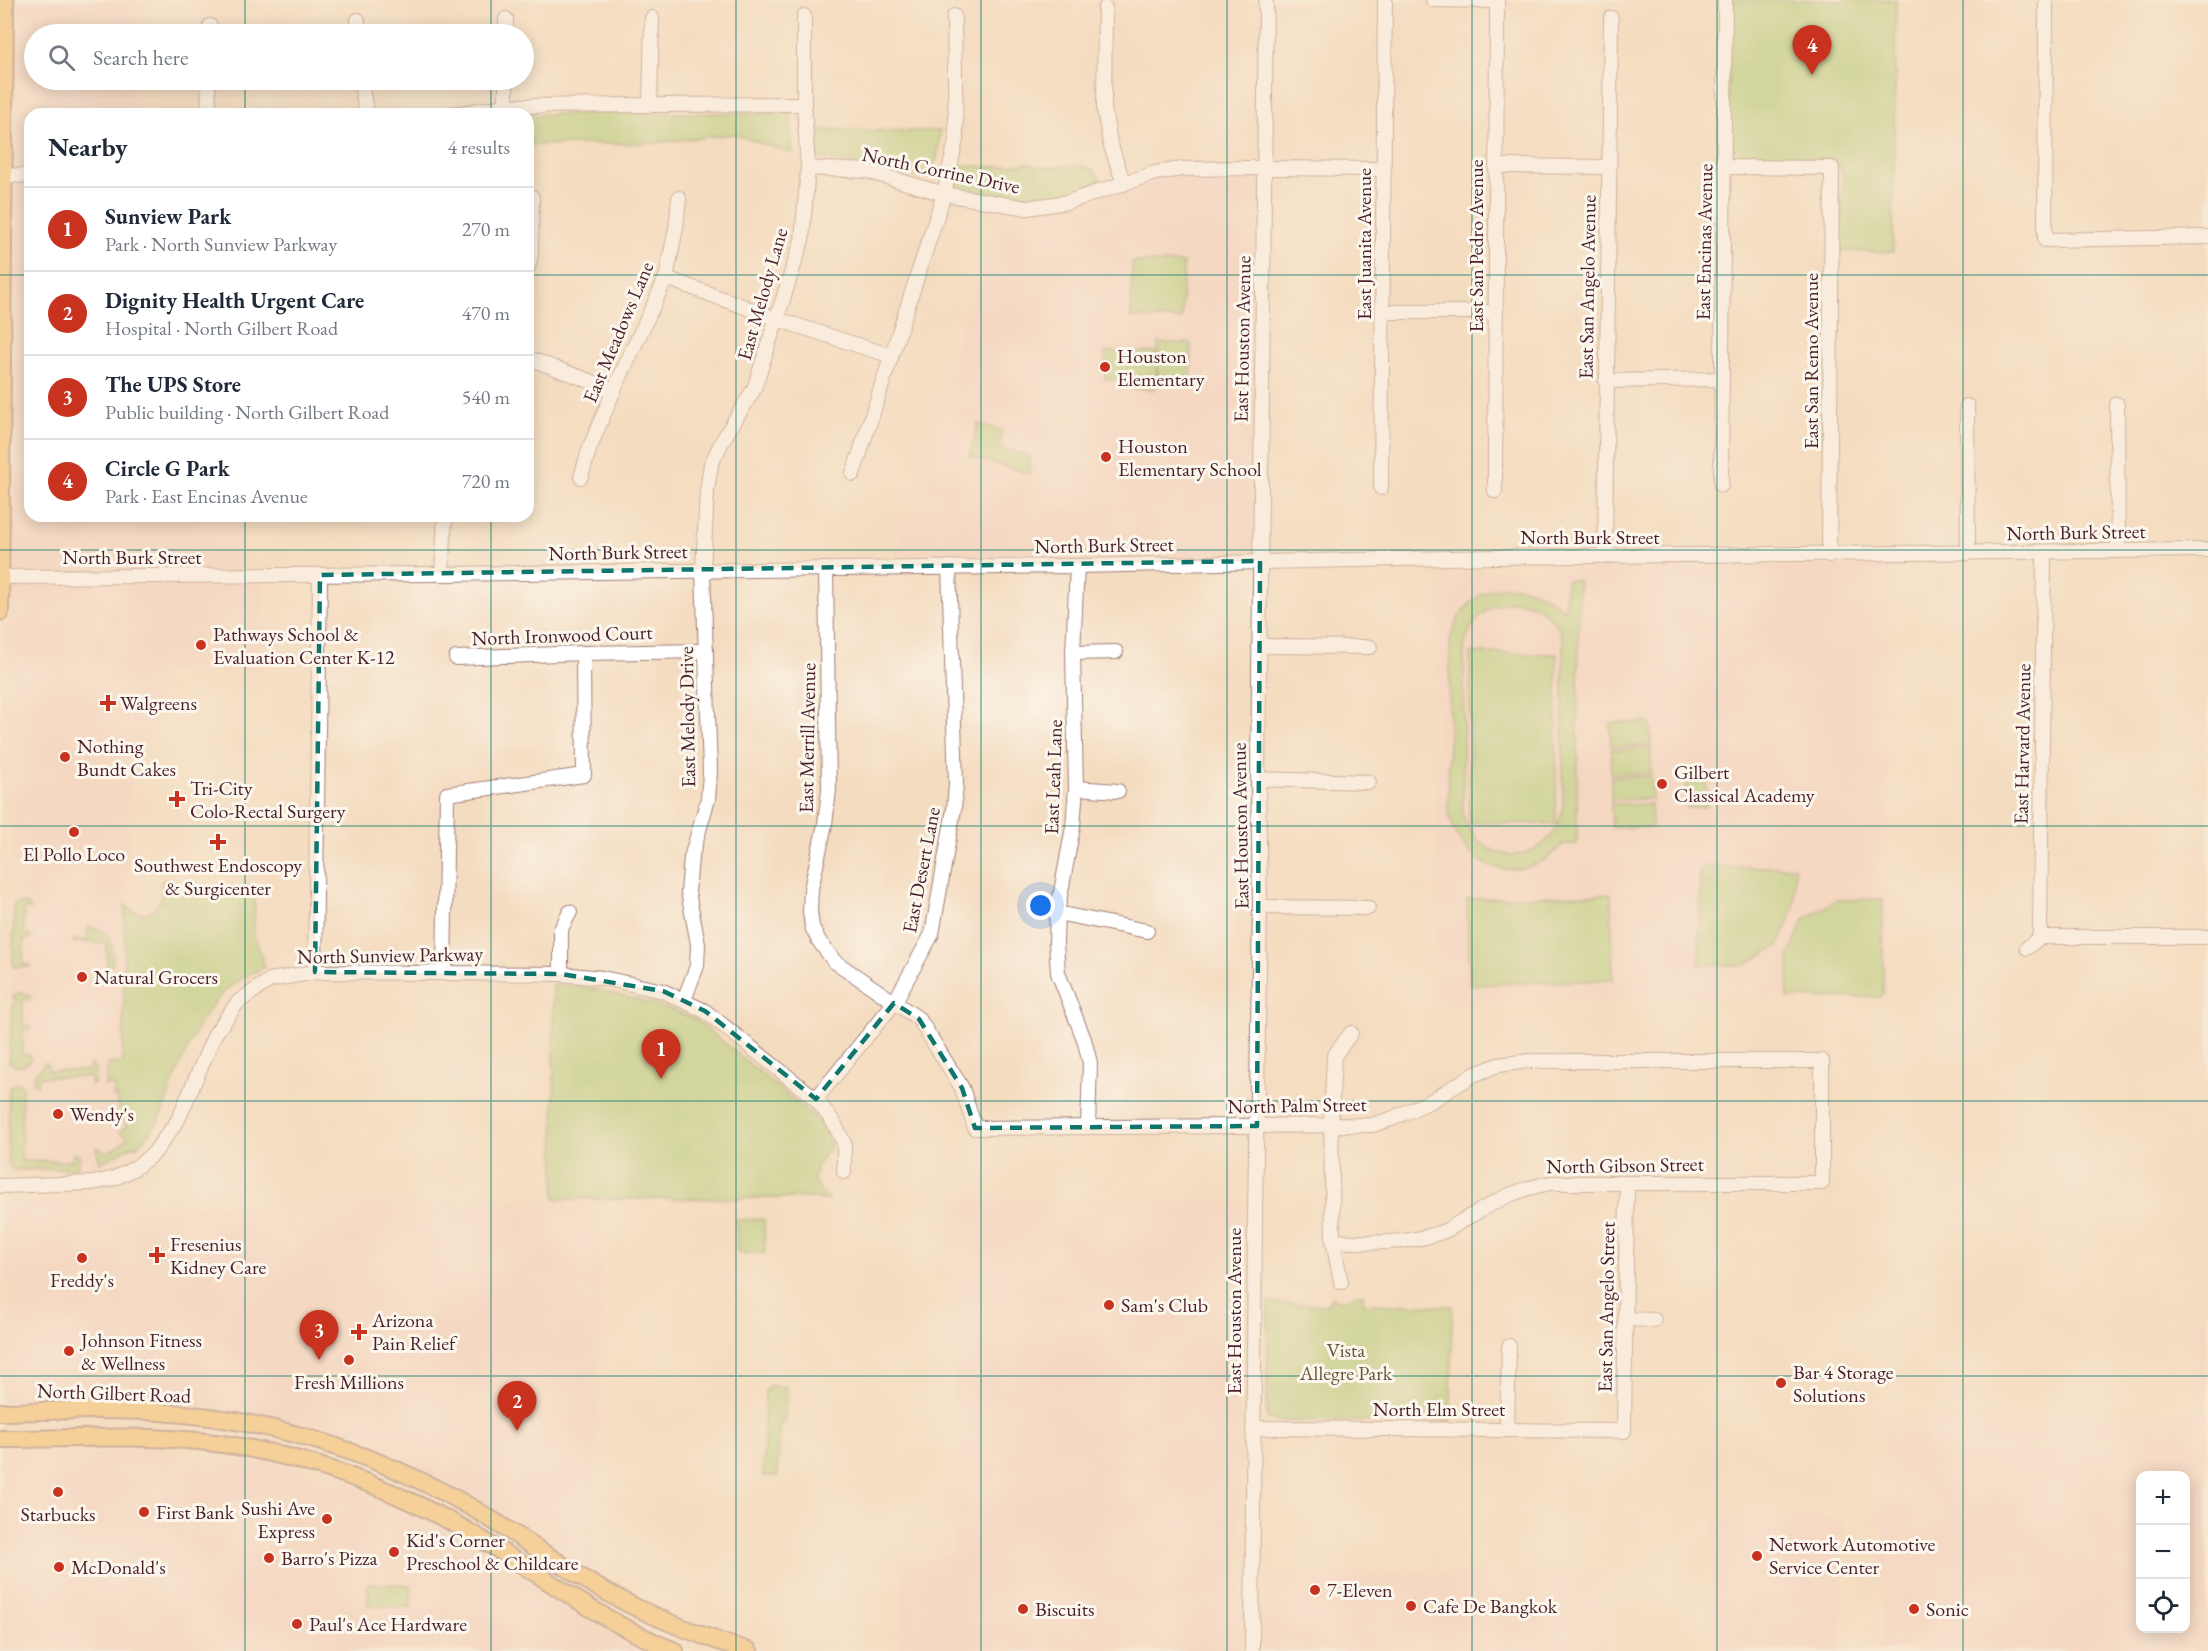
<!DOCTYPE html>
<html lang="en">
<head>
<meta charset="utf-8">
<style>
	:root { --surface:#fff; --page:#f6f6f7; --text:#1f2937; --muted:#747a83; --line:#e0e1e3; --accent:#c8321e }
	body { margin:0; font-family:"EB Garamond",serif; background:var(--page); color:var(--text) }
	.controls { position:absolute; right:18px; bottom:18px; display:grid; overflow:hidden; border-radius:12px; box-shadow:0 3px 15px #0003 }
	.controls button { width:54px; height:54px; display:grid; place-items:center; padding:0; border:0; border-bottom:2px solid var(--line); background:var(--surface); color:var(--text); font:30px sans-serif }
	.you { position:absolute; left:1041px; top:906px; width:21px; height:21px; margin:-15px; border:4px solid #fff; border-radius:50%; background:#1a73e8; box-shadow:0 0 0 9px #1a73e833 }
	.badge { display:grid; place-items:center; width:39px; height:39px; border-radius:50%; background:var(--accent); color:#fff; font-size:20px; font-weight:700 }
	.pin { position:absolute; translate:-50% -50px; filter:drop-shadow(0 2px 3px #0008) }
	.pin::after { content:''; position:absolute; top:32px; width:21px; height:18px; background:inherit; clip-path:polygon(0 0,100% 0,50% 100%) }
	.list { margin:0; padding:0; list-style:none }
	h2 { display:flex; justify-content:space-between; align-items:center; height:78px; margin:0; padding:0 24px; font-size:26px }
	h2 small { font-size:20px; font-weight:400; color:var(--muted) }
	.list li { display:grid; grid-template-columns:39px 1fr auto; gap:18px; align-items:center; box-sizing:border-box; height:84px; padding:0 24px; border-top:2px solid var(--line) }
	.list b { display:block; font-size:22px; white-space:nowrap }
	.list p { margin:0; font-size:20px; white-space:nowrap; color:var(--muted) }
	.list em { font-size:20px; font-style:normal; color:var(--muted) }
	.icon { flex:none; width:33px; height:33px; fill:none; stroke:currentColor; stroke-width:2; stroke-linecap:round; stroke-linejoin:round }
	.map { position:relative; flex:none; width:2208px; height:1651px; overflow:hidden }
	.search { position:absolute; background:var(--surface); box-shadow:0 3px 15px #0003; left:24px; top:24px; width:510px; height:66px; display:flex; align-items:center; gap:15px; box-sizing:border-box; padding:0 21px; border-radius:33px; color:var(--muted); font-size:22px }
	.panel { position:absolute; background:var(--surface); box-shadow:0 3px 15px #0003; left:24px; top:108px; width:510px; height:414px; border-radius:18px }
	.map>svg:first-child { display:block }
</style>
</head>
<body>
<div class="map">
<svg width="2208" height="1651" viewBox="0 0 2208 1651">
	<rect width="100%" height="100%" fill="#fbf7ec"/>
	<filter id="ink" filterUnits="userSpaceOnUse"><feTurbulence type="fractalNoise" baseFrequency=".0167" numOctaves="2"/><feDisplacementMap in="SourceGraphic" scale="12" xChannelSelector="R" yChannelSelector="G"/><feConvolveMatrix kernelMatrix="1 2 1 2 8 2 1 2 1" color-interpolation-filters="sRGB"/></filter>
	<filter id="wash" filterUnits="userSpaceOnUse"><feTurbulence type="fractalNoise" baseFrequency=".008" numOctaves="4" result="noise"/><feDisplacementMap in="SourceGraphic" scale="24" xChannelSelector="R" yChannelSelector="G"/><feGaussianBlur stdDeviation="1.35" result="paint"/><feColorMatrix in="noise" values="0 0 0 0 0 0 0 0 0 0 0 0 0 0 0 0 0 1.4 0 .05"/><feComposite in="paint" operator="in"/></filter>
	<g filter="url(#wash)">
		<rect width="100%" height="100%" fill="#f4dcc0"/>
		<!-- built -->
		<g fill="#f6d2c5" fill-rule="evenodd">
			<path d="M15 0H136V34H34V80H136V114H30V516H244V575H262L260 670 160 671 158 743 131 742 128 905H125L123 1064 116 1096 122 1118 114 1120 113 1122 114 1123 122 1119 127 1126 128 1137 136 1147 107 1164 74 1172H12L8 1171 5 1164 6 1040 10 1014 13 753 9 725Z"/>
			<path d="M1264 169 1260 561 892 568 925 443 1001 204 1027 208 1155 173Z"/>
			<path d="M1890 564 1887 997 1434 1003 1439 571Z"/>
			<path d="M135 1182 134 1205 603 1200 595 1577 471 1496 410 1465 348 1440 277 1420 212 1408 132 1404 18 1402 9 1399 3 1392V1383L9 1344 10 1289 5 1265 6 1205 15 1200 86 1199 104 1195Z"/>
			<path d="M953 1197 1241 1202 1239 1651H901L903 1557 952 1556Z"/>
			<path d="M2198 1320H2208V1651H1881L1883 1417 2198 1416ZM2140 1476H2186V1628H2140Z"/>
			<path d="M127 1448H142L171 1454 240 1463H273L307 1472 369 1493 428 1519 607 1629 652 1651H3L5 1465 7 1457 20 1450 56 1455H98Z"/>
			<path d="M1713 1517 1843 1518 1842 1651H1712Z"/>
			<path d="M1603 1572 1602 1651H1264L1265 1573Z"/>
		</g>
		<!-- green -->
		<g fill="#abcd75" stroke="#7a7650" stroke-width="1.5" fill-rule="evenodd">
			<path d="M1729 0H1896L1893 252 1840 251 1843 176 1840 167 1829 159 1735 158 1728 151Z"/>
			<path d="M592 113H790L793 154 734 134 653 143 528 145V115Z"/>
			<path d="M811 130 940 131 937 159 927 179 814 156Z"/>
			<path d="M1029 163C1050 177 1086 151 1101 180 1092 184 1084 189 1075 192 1035 204 993 199 953 191L959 165 993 167Z"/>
			<path d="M1132 262 1183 263 1182 319 1131 318Z"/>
			<rect x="1158" y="343" width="33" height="34"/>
			<path d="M1105 352H1156V389H1133L1129 385V379H1105Z"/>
			<path d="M978 424 1002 431 999 448 1030 456V474L969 456Z"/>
			<path d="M1566 580H1579L1577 844H1563C1521 891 1457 869 1448 808L1450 639C1467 580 1523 571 1565 611ZM1514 601C1538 603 1555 616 1563 639V807C1554 866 1481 872 1463 815L1464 652C1467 623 1485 604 1514 601Z"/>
			<path d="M1470 653 1557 654 1556 824 1469 823Z"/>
			<path d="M1650 722 1651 746 1611 747 1610 723Z"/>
			<path d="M1651 749V773L1611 774V750Z"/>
			<path d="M1685 769H1706L1707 807 1686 808Z"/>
			<path d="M1651 776 1652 799 1611 800V777Z"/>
			<path d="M1611 804H1651L1652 827 1612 828Z"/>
			<path d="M1704 867H1795L1794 907 1779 945 1745 965H1699L1700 871Z"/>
			<path d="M167 878 169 886 255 887 254 935 265 967C251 973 236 980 225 991 193 1020 175 1080 159 1120L151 1132 136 1147 134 1145 100 1163 96 1148H100L106 1153 117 1147 128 1138 120 1132 127 1125 122 1119 116 1124 113 1122 114 1120 122 1117 116 1096 113 1097 115 1087 107 1084 105 1087 108 1064 123 1063 125 905C143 923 164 910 162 886L160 884 162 880Z"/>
			<path d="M1611 894 1613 980 1470 985 1467 899Z"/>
			<path d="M1883 899V994L1879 997 1788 998 1789 958 1804 919 1837 900Z"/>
			<path d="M19 903H26L31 909H24V934L32 936 31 938 24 939 23 964 31 965 29 967H13L14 906Z"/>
			<path d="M88 927C110 927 113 944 113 962L107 969V943L73 942V940H88Z"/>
			<path d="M553 984C575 984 593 989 614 994 643 1001 670 1007 696 1020L812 1115C820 1125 830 1134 830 1148L816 1166 814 1180 820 1190 830 1200H820V1198L555 1199Z"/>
			<path d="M18 993 28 994 31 997 30 999 23 1000V1025L31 1026 30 1029H23L22 1055H30L31 1058 24 1066H15L9 1061 13 1003 18 1001 17 999H13V996Z"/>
			<path d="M45 1063 48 1064V1071H89L90 1065 92 1064 95 1069 94 1084H90L89 1077H39L37 1085 33 1081 34 1075Z"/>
			<path d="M19 1083 22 1085 21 1161H72L73 1153 76 1152 80 1155 77 1168 15 1170 8 1164 9 1088 15 1084Z"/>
			<path d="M764 1219 765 1253H737L736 1220Z"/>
			<path d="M1356 1294H1363L1364 1304 1452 1306 1451 1421H1275L1267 1418 1268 1303 1326 1305 1332 1297 1340 1301 1350 1298Z"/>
			<path d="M768 1386H786L785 1423 779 1424 778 1476H763L765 1390H768Z"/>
			<path d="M368 1584 411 1585V1607L368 1606Z"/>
		</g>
	</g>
	<g filter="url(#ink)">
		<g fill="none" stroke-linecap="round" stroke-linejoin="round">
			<defs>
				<g id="minor">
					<path d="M1433 0 1497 1 1495 491"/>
					<path d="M2046 0 2045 240 2208 237"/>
					<path d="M1105 8 1104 109 1110 143 1124 184"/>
					<path d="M210 34V26"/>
					<path d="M358 34V20"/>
					<path d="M506 34V19"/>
					<path d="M208 80 209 114"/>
					<path d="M360 80 367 114"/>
					<path d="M650 105 652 18"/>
					<path d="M506 106V80"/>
					<path d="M453 114 506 106 804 104"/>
					<path d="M1496 166 1608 167"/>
					<path d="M1724 167 1832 168 1829 555"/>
					<path d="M808 168 867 171 944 194 1027 208 1068 202 1155 173 1182 169 1246 168 1384 169"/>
					<path d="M0 175 30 176"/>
					<path d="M528 267 531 255 532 197"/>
					<path d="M666 278 777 319 891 356"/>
					<path d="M1384 312H1496"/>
					<path d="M528 358 614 390"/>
					<path d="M1606 381 1722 379"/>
					<path d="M2117 404 2118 551"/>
					<path d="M1967 406 1968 553"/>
					<path d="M853 474 944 194 956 140 954 16"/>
					<path d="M581 477 590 447 614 390 666 278 676 228 679 198"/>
					<path d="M1721 485 1725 0"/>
					<path d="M1381 488 1385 0"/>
					<path d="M1605 556 1611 18"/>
					<path d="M1077 566 1073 653 1076 788 1073 827 1057 913 1056 942 1058 973 1084 1039 1090 1063 1088 1127"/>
					<path d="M826 569 829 790 825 824 811 889 810 911 812 927 819 941 834 961 919 1019 962 1088 975 1128 1372 1125 1391 1119 1431 1101 1473 1075 1498 1065 1529 1061H1822V1183H1550C1519 1189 1500 1198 1474 1214 1463 1219 1453 1228 1442 1232 1407 1245 1368 1243 1333 1241"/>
					<path d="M442 574 445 516"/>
					<path d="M0 577 442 574 1077 566 1493 557 2208 550"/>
					<path d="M1259 646 1370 647"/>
					<path d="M1073 653 1116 652"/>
					<path d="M456 658 583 653 706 651"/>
					<path d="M1258 779 1369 782"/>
					<path d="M1076 788 1118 791"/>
					<path d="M1260 907 1368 908"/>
					<path d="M1057 913 1147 931"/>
					<path d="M2040 937 2044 552"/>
					<path d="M2040 937H2208"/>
					<path d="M2027 948 2040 937"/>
					<path d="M315 972 320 575"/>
					<path d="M444 972 447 794 584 775 583 653"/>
					<path d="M561 974V929L570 912"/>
					<path d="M684 1000 697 966 698 944 688 892 691 858 708 799 710 772 703 570 707 491 711 464 724 438 754 389 802 240 808 168 804 104V16"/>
					<path d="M816 1099 894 1003 932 934 954 809 956 784 949 567"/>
					<path d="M0 1186 93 1183 115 1178 135 1168 154 1153 178 1120 215 1034 238 1002 270 980 315 972 561 974 603 978 663 991 705 1011 816 1099 834 1123 844 1143V1172"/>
					<path d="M1341 1282 1333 1241 1331 1120 1334 1056 1351 1033"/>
					<path d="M1626 1319 1654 1320"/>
					<path d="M1253 1428 1624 1431 1627 1185"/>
					<path d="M1507 1429 1509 1346"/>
					<path d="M1252 1651 1255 1215 1260 907 1258 779 1266 0"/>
				</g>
				<g id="major">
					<path d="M0 612 5 0"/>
					<path d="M0 1412C53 1411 106 1408 159 1412 260 1418 359 1448 449 1495 501 1522 548 1558 599 1588 646 1615 697 1635 749 1651"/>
					<path d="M0 1439C62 1439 124 1435 186 1440 275 1447 361 1475 440 1516 521 1557 590 1618 675 1651"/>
				</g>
			</defs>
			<!-- minor casing -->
			<use href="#minor" stroke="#9f7e76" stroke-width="16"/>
			<!-- major casing -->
			<use href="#major" stroke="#9f7e76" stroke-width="20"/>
			<!-- minor -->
			<use href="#minor" stroke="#fff" stroke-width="14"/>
			<!-- major -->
			<use href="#major" stroke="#f7c06b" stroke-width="16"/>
		</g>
	</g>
	<!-- marked area -->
	<path d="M0 0H2208V1651H0ZM1260 561 1257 1126 975 1128 962 1088 919 1019 894 1003 816 1099 705 1011 663 991 561 974 315 972 320 575Z" fill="#f4dcc0" fill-opacity=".55" fill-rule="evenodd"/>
	<path fill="none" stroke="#0f766e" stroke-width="4.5" stroke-dasharray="12 8" stroke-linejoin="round" d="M1260 561 1257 1126 975 1128 962 1088 919 1019 894 1003 816 1099 705 1011 663 991 561 974 315 972 320 575Z"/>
	<!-- grid -->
	<path fill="none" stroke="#0f766e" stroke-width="1.5" stroke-opacity="0.55" d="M245 0V34M491 0V34M736 0V1651M981 0V1651M1227 0V1651M1472 0V1651M1717 0V1651M1963 0V1651M245 80V114M491 80V114M0 275H30M528 275H2208M245 516V1651M491 516V1651M0 550H2208M0 826H2208M0 1101H2208M0 1376H2208"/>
	<!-- markers -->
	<g fill="#c8321e" stroke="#fbf7ec" stroke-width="2">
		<circle cx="1105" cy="367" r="6"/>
		<circle cx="1106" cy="457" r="6"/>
		<circle cx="201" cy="645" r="6"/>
		<path d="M105 694h6v6h6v6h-6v6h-6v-6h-6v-6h6z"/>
		<circle cx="65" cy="757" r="6"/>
		<circle cx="1662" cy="784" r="6"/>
		<path d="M174 790h6v6h6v6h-6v6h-6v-6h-6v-6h6z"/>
		<circle cx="74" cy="832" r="6"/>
		<path d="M215 833h6v6h6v6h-6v6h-6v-6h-6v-6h6z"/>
		<circle cx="82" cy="977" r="6"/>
		<circle cx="58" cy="1114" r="6"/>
		<path d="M154 1246h6v6h6v6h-6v6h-6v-6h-6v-6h6z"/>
		<circle cx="82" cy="1258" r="6"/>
		<circle cx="1109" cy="1305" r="6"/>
		<path d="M356 1323h6v6h6v6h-6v6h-6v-6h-6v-6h6z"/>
		<circle cx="69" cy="1351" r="6"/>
		<circle cx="349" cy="1360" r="6"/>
		<circle cx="1781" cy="1383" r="6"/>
		<circle cx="58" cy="1492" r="6"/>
		<circle cx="144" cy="1512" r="6"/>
		<circle cx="327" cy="1519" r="6"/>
		<circle cx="394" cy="1552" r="6"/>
		<circle cx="1757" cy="1556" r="6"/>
		<circle cx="269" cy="1558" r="6"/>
		<circle cx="59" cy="1567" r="6"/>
		<circle cx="1315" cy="1590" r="6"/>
		<circle cx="1411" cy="1606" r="6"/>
		<circle cx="1023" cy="1609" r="6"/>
		<circle cx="1914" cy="1609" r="6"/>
		<circle cx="297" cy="1624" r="6"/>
	</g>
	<g text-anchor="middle" stroke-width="6" stroke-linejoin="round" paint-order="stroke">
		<!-- street labels -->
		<g font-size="20" fill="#4a1f2b" stroke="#fbf7ec">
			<text transform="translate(941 170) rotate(12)" y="7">North Corrine Drive</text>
			<text transform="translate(1704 242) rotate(-89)" y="7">East Encinas Avenue</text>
			<text transform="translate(1364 244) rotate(-90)" y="7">East Juanita Avenue</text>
			<text transform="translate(1476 246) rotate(-90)" y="7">East San Pedro Avenue</text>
			<text transform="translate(1587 287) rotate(-89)" y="7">East San Angelo Avenue</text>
			<text transform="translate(762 294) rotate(-74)" y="7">East Melody Lane</text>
			<text transform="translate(618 332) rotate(-67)" y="7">East Meadows Lane</text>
			<text transform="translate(1242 339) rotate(-89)" y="7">East Houston Avenue</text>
			<text transform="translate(1811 361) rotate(-90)" y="7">East San Remo Avenue</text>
			<text transform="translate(2076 532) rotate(-1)" y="7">North Burk Street</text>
			<text x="1590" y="544">North Burk Street</text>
			<text transform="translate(1104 545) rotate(-1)" y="7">North Burk Street</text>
			<text transform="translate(618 552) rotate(-1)" y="7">North Burk Street</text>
			<text x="132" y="564">North Burk Street</text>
			<text transform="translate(562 635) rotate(-2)" y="7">North Ironwood Court</text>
			<text transform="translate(687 717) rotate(-91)" y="7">East Melody Drive</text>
			<text transform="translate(807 738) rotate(-89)" y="7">East Merrill Avenue</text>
			<text transform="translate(2022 744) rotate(-89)" y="7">East Harvard Avenue</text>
			<text transform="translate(1053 777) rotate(-88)" y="7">East Leah Lane</text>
			<text transform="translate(1240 826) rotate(-91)" y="7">East Houston Avenue</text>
			<text transform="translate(921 870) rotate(-79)" y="7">East Desert Lane</text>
			<text transform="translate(390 955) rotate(-1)" y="7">North Sunview Parkway</text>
			<text transform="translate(1297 1105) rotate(-1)" y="7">North Palm Street</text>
			<text transform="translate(1625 1165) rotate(-1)" y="7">North Gibson Street</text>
			<text transform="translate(1606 1307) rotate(-89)" y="7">East San Angelo Street</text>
			<text transform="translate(1234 1311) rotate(-90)" y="7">East Houston Avenue</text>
			<text transform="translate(114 1393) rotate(2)" y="7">North Gilbert Road</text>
			<text x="1439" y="1416">North Elm Street</text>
		</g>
		<!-- poi labels -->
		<g font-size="20" fill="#4a1f2b" stroke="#fbf7ec" text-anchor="start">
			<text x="1117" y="363">Houston<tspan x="1117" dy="23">Elementary</tspan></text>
			<text x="1118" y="453">Houston<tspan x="1118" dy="23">Elementary School</tspan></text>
			<text x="213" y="641">Pathways School &amp;<tspan x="213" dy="23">Evaluation Center K-12</tspan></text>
			<text x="120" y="710">Walgreens</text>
			<text x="77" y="753">Nothing<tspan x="77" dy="23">Bundt Cakes</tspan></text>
			<text x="1674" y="779">Gilbert<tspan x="1674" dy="23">Classical Academy</tspan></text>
			<text x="190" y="795">Tri-City<tspan x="190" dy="23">Colo-Rectal Surgery</tspan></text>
			<text x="74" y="861" text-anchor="middle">El Pollo Loco</text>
			<text x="218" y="872" text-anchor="middle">Southwest Endoscopy<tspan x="218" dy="23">&amp; Surgicenter</tspan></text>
			<text x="94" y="984">Natural Grocers</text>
			<text x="70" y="1121">Wendy's</text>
			<text x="170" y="1251">Fresenius<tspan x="170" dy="23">Kidney Care</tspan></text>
			<text x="82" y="1287" text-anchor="middle">Freddy's</text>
			<text x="1121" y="1312">Sam's Club</text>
			<text x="372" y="1327">Arizona<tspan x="372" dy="23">Pain Relief</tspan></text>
			<text x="81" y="1347">Johnson Fitness<tspan x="81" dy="23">&amp; Wellness</tspan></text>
			<text x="1793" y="1379">Bar 4 Storage<tspan x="1793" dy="23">Solutions</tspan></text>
			<text x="349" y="1389" text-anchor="middle">Fresh Millions</text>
			<text x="315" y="1515" text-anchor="end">Sushi Ave<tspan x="315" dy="23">Express</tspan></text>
			<text x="156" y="1519">First Bank</text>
			<text x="58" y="1521" text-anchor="middle">Starbucks</text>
			<text x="406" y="1547">Kid's Corner<tspan x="406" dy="23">Preschool &amp; Childcare</tspan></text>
			<text x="1769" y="1551">Network Automotive<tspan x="1769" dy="23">Service Center</tspan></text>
			<text x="281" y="1565">Barro's Pizza</text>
			<text x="71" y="1574">McDonald's</text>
			<text x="1327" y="1597">7-Eleven</text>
			<text x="1423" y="1613">Cafe De Bangkok</text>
			<text x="1035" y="1616">Biscuits</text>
			<text x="1926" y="1616">Sonic</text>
			<text x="309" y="1631">Paul's Ace Hardware</text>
		</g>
		<!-- park labels -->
		<g font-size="20" fill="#675341" stroke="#fbf7ec">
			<text x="1346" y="1357">Vista<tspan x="1346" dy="23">Allegre Park</tspan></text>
		</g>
	</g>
</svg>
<div class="controls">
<button>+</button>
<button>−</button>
<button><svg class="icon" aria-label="locate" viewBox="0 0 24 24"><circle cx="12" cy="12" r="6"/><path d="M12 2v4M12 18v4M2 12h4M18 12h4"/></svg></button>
</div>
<div class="you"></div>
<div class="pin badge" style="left:661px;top:1079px">1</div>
<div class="pin badge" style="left:517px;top:1431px">2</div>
<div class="pin badge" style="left:319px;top:1360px">3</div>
<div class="pin badge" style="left:1812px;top:75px">4</div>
<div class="search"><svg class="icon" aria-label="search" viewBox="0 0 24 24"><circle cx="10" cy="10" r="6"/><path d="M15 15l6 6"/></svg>Search here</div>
<section class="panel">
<h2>Nearby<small>4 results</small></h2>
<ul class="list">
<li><span class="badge">1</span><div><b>Sunview Park</b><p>Park · North Sunview Parkway</p></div><em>270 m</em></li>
<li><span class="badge">2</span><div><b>Dignity Health Urgent Care</b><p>Hospital · North Gilbert Road</p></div><em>470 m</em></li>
<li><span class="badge">3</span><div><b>The UPS Store</b><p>Public building · North Gilbert Road</p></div><em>540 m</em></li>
<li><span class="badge">4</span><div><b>Circle G Park</b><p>Park · East Encinas Avenue</p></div><em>720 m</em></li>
</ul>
</section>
</div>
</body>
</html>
